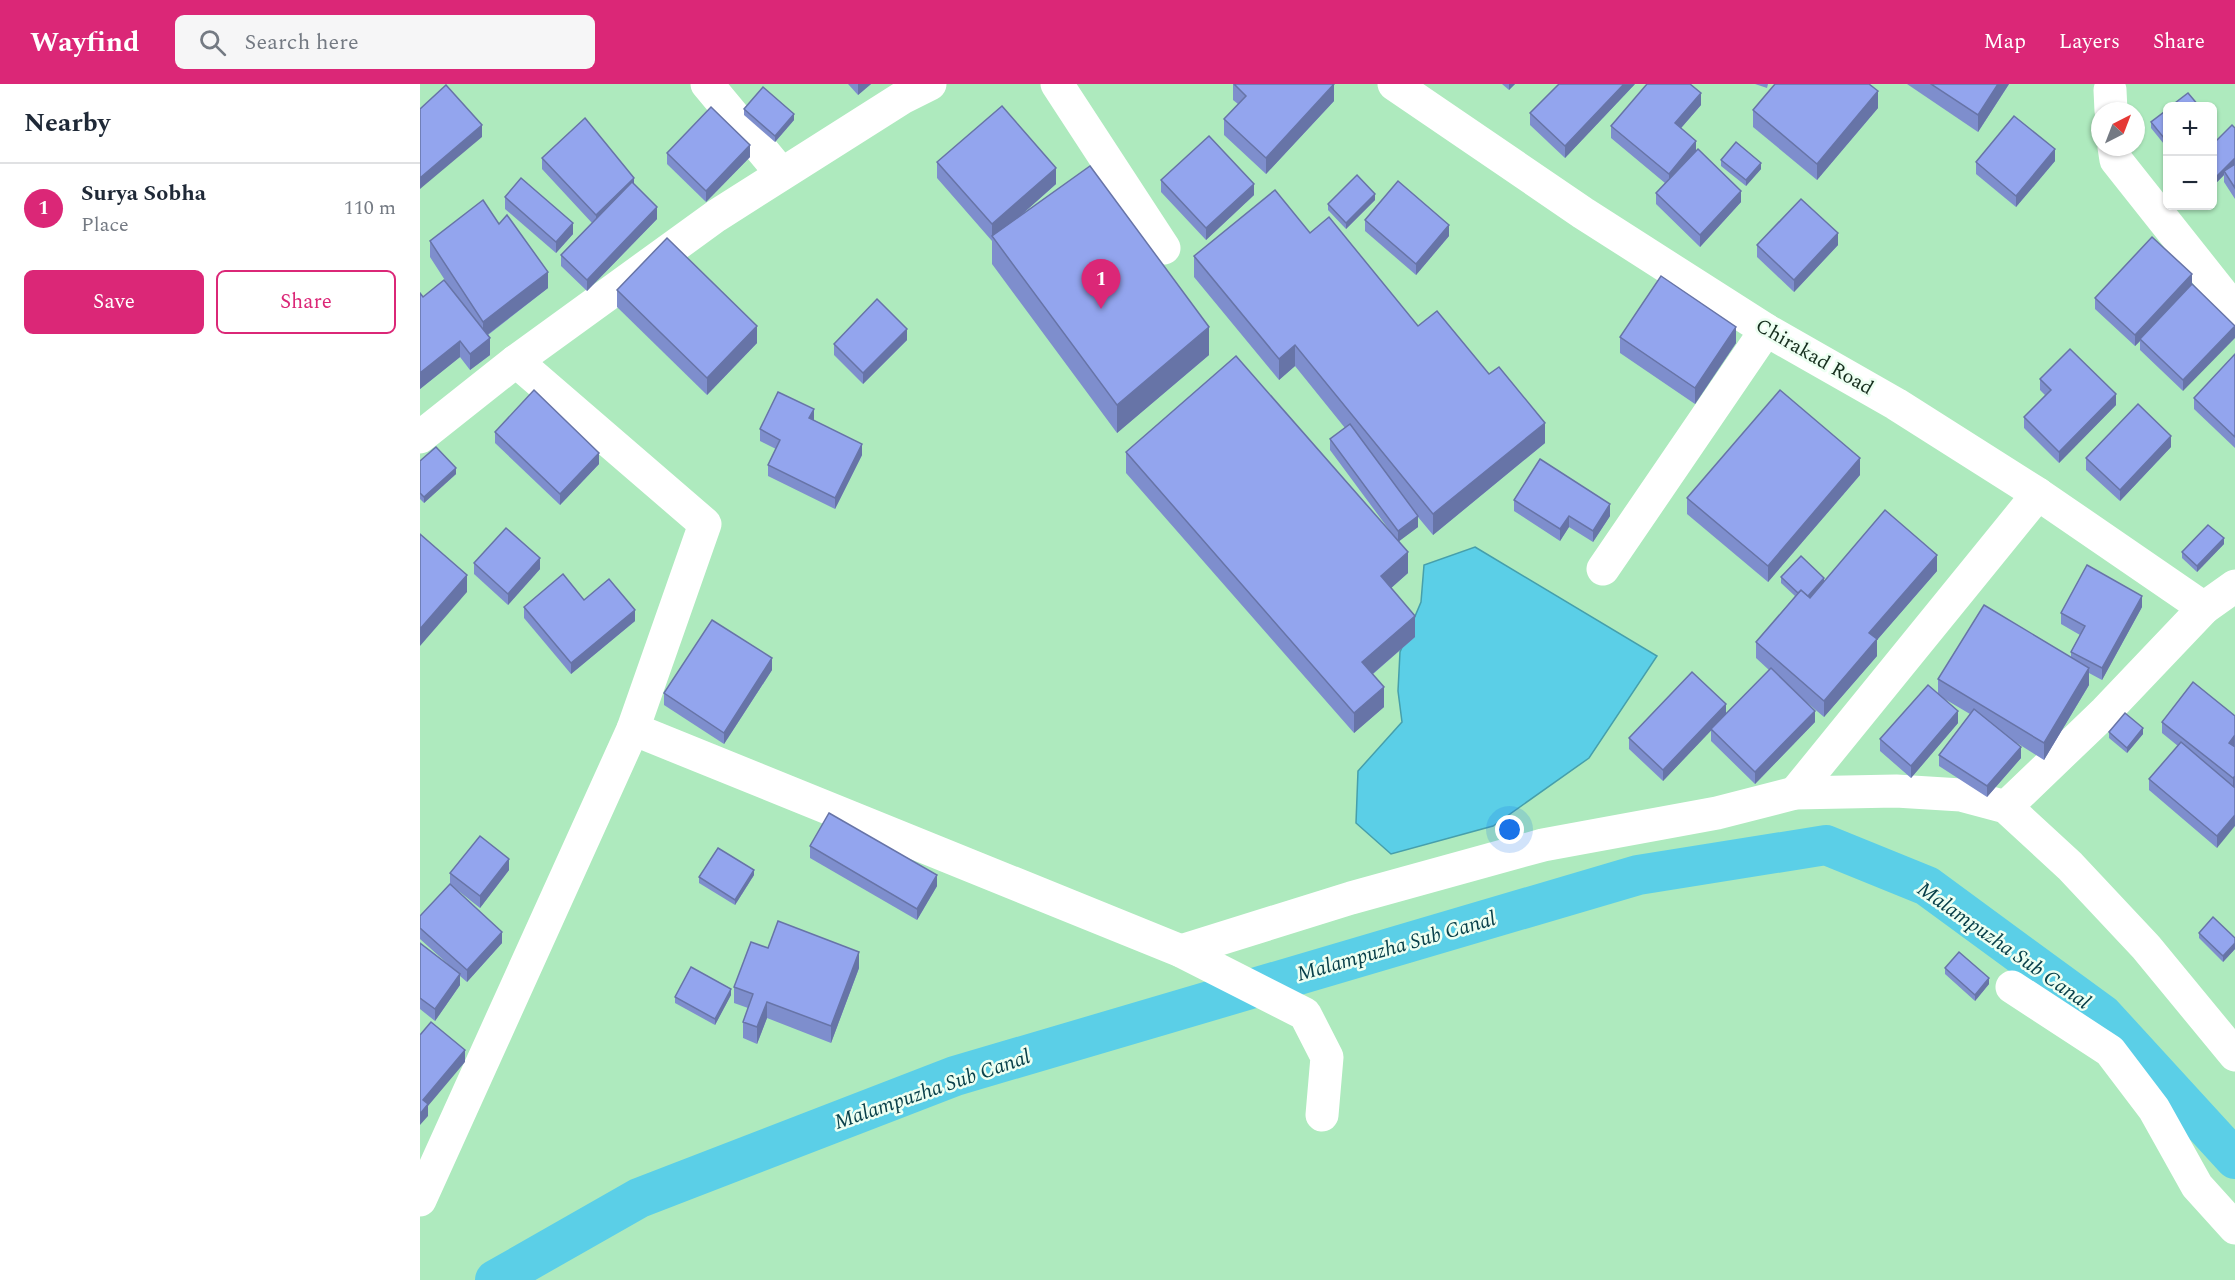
<!DOCTYPE html>
<html lang="en">
<head>
<meta charset="utf-8">
<style>
	:root { --surface:#fff; --page:#f6f6f7; --text:#1f2937; --muted:#747a83; --line:#e0e1e3; --accent:#db2777 }
	body { margin:0; font-family:Spectral,serif; background:var(--page); color:var(--text) }
	.controls { position:absolute; right:18px; top:18px; display:grid; overflow:hidden; border-radius:9px; box-shadow:0 2px 4px #0004 }
	.controls button { width:54px; height:54px; display:grid; place-items:center; padding:0; border:0; border-bottom:2px solid var(--line); background:var(--surface); color:var(--text); font:30px sans-serif }
	.compass { position:absolute; left:1671px; top:18px; width:54px; height:54px; border-radius:50%; background:var(--surface); box-shadow:0 2px 4px #0004; rotate:42deg }
	.you { position:absolute; left:1090px; top:746px; width:21px; height:21px; margin:-15px; border:4px solid #fff; border-radius:50%; background:#1a73e8; box-shadow:0 0 0 9px #1a73e833 }
	.badge { display:grid; place-items:center; width:39px; height:39px; border-radius:50%; background:var(--accent); color:#fff; font-size:20px; font-weight:700 }
	.pin { position:absolute; translate:-50% -50px; filter:drop-shadow(0 2px 3px #0008) }
	.pin::after { content:''; position:absolute; top:32px; width:21px; height:18px; background:inherit; clip-path:polygon(0 0,100% 0,50% 100%) }
	.list { margin:0; padding:0; list-style:none }
	h2 { display:flex; justify-content:space-between; align-items:center; height:78px; margin:0; padding:0 24px; font-size:26px }
	h2 small { font-size:20px; font-weight:400; color:var(--muted) }
	.list li { display:grid; grid-template-columns:39px 1fr auto; gap:18px; align-items:center; box-sizing:border-box; height:90px; padding:0 24px; border-top:2px solid var(--line) }
	.list b { display:block; font-size:22px; white-space:nowrap }
	.list p { margin:0; font-size:20px; white-space:nowrap; color:var(--muted) }
	.list em { font-size:20px; font-style:normal; color:var(--muted) }
	.actions { display:flex; gap:12px; padding:18px 24px }
	.actions a { flex:1; padding:14px 0; border:2px solid var(--accent); border-radius:9px; text-align:center; font-size:21px; color:var(--accent) }
	.actions .main { background:var(--accent); color:#fff }
	.icon { flex:none; width:33px; height:33px; fill:none; stroke:currentColor; stroke-width:2; stroke-linecap:round; stroke-linejoin:round }
	.map { position:relative; flex:none; width:1815px; height:1196px; overflow:hidden }
	header { display:flex; align-items:center; gap:36px; box-sizing:border-box; height:84px; padding:0 30px; background:var(--accent); color:#fff }
	header strong { font-size:28px }
	nav { display:flex; gap:33px; margin-inline-start:auto; font-size:21px }
	.search { width:420px; height:54px; background:var(--page); display:flex; align-items:center; gap:15px; box-sizing:border-box; padding:0 21px; border-radius:9px; color:var(--muted); font-size:22px }
	main { display:flex }
	aside { flex:1; background:var(--surface) }
	.map>svg:first-child { display:block }
</style>
</head>
<body>
<header>
<strong>Wayfind</strong>
<div class="search"><svg class="icon" aria-label="search" viewBox="0 0 24 24"><circle cx="10" cy="10" r="6"/><path d="M15 15l6 6"/></svg>Search here</div>
<nav><a>Map</a><a>Layers</a><a>Share</a></nav>
</header>
<main>
<aside>
<h2>Nearby<small></small></h2>
<ul class="list">
<li><span class="badge">1</span><div><b>Surya Sobha</b><p>Place</p></div><em>110 m</em></li>
</ul>
<div class="actions"><a class="main">Save</a><a>Share</a></div>
</aside>
<div class="map">
<svg width="1815" height="1196" viewBox="0 0 1815 1196">
	<rect width="100%" height="100%" fill="#aeeabe"/>
	<!-- water -->
	<path fill="#5bcfe7" stroke="#469fab" stroke-width="1.5" d="M1055 463 1237 572 1169 674 1073 742 971 770 936 739 938 687 982 638 978 607 980 568 1001 518 1004 481Z"/>
	<g fill="none" stroke-linecap="round" stroke-linejoin="round">
		<!-- canal -->
		<path stroke="#5bcfe7" stroke-width="40" d="M75 1196 219 1114 535 992 1218 791 1406 761 1507 802 1683 931 1815 1075"/>
		<!-- street -->
		<g stroke="#fff" stroke-width="33">
			<path d="M287 0 361 89"/>
			<path d="M637 0 744 164"/>
			<path d="M974 0 1163 129 1346 246 1476 320 1618 410 1784 524 1815 502"/>
			<path d="M1690 6 1691 27"/>
			<path d="M1694 63 1696 76 1815 226"/>
			<path d="M96 277 285 440 213 645 761 867 885 930 907 973 902 1031"/>
			<path d="M0 353 96 277 296 132 482 14 510 0"/>
			<path d="M1183 485 1346 246"/>
			<path d="M1375 709 1618 410"/>
			<path d="M1586 723 1685 628 1784 524"/>
			<path d="M761 867 931 814 1123 761 1297 729 1375 709 1476 707 1541 711 1586 723 1650 782 1726 863 1815 971"/>
			<path d="M1592 903 1690 967 1734 1025 1777 1102 1815 1144"/>
			<path d="M0 1116 213 645"/>
		</g>
	</g>
	<!-- wall -->
	<g fill="#7e8ecd">
		<path d="M428 0H451L438 11Z"/>
		<path d="M813 0 914 17 846 90 804 51V35L818 20 813 16Z"/>
		<path d="M1082 0H1095L1089 6Z"/>
		<path d="M1215 0 1145 74 1110 41V29Z"/>
		<path d="M1335 0H1348L1347 4Z"/>
		<path d="M1487 0H1589L1558 48Z"/>
		<path d="M1281 21 1261 44 1276 66 1321 118 1280 163 1236 120V109L1245 99 1191 54V42Z"/>
		<path d="M1458 24 1397 96 1333 43V26Z"/>
		<path d="M324 25 374 36 355 58 324 31Z"/>
		<path d="M1748 25V65L1731 44V38Z"/>
		<path d="M1815 44V115L1804 98V91L1792 103Z"/>
		<path d="M247 69 330 73 286 118 247 80Z"/>
		<path d="M122 74 214 101 237 135 167 207 141 182V171L172 139 122 85Z"/>
		<path d="M1301 76 1341 85 1326 102 1301 82Z"/>
		<path d="M1635 77 1596 123 1556 90V78Z"/>
		<path d="M517 78 636 100 599 133 789 271 697 349 572 180V156V157L517 94Z"/>
		<path d="M741 96 834 111 786 156 741 108Z"/>
		<path d="M85 113 153 150 136 169 85 125Z"/>
		<path d="M955 116 926 145 908 126V120Z"/>
		<path d="M945 136 1029 152 996 191 945 147Z"/>
		<path d="M79 140 128 204 68 251 70 271 50 286 40 273 0 305V209L3 213 30 204 10 173V157Z"/>
		<path d="M890 149 998 242 1125 359 1013 451 998 433V443L979 457 988 489 971 504 995 553 953 590 964 623 934 649 706 389V368L970 447 910 366V355L925 344 875 282 859 296 774 193V172Z"/>
		<path d="M1337 161H1418L1374 208 1337 173Z"/>
		<path d="M1772 190 1763 307 1720 266V257L1715 262 1675 225V214Z"/>
		<path d="M197 206 337 259 287 311 197 223Z"/>
		<path d="M1200 253 1316 259 1275 320 1200 269Z"/>
		<path d="M487 256 443 300 414 271V260Z"/>
		<path d="M1815 270V364L1774 325V314Z"/>
		<path d="M1620 295 1696 321 1639 379 1604 344V333L1625 311 1620 306Z"/>
		<path d="M394 336 442 371 415 425 348 392V381L356 365 340 357V345Z"/>
		<path d="M75 348 179 380 140 421 75 359Z"/>
		<path d="M1751 363 1700 417 1666 386V374Z"/>
		<path d="M0 377 36 390 4 419 0 415Z"/>
		<path d="M1440 391 1348 498 1267 430V414Z"/>
		<path d="M1094 416 1190 432 1173 458 1149 443 1140 457 1094 427Z"/>
		<path d="M1804 460 1777 488 1762 474V468Z"/>
		<path d="M54 479 120 485 88 521 54 490Z"/>
		<path d="M1517 487 1457 556V572L1404 633 1384 616 1395 638 1335 700 1291 657V646L1243 697 1209 665V654L1306 630 1349 586 1336 574V558L1375 512 1361 499V493L1404 497Z"/>
		<path d="M164 516 215 537 151 590 104 534V523Z"/>
		<path d="M1722 523 1682 596 1669 589V601L1624 676 1597 659 1601 674 1567 713 1519 682V671L1550 630 1523 614 1538 639 1491 694 1460 667V655L1518 610V595L1651 573V568L1660 551 1641 540V529Z"/>
		<path d="M352 586 304 660 244 621V609Z"/>
		<path d="M1815 632V703L1797 764 1729 706V695L1758 662 1742 649V638Z"/>
		<path d="M1689 648 1723 650 1707 669 1689 654Z"/>
		<path d="M390 762 517 802 497 836 390 774Z"/>
		<path d="M89 786 60 824 31 801 82 859 47 898 40 892V901L15 937 0 925V859L29 881 0 855V832L30 800V789Z"/>
		<path d="M334 791 315 821 279 799V793Z"/>
		<path d="M1779 849 1815 854V865L1803 878 1779 854Z"/>
		<path d="M348 864 439 884 411 959 347 934 337 960 323 954V938L328 924 314 919V903Z"/>
		<path d="M1525 884 1569 900 1555 917 1525 890Z"/>
		<path d="M311 911 295 941 255 919V913Z"/>
	</g>
	<!-- shaded-wall -->
	<g fill="#6774a7">
		<path d="M438 0H451L438 11Z"/>
		<path d="M914 0V17L846 90V74Z"/>
		<path d="M1089 0H1095L1089 6Z"/>
		<path d="M1204 0H1215L1145 74V62Z"/>
		<path d="M1578 0H1589L1558 48V31Z"/>
		<path d="M1458 7V24L1397 96V80Z"/>
		<path d="M1281 9V21L1255 51V39Z"/>
		<path d="M374 30V36L355 58V52Z"/>
		<path d="M62 41V53L0 105V94Z"/>
		<path d="M1276 57V68L1249 102V90Z"/>
		<path d="M330 61V73L286 118V107Z"/>
		<path d="M1635 65V77L1596 123V112Z"/>
		<path d="M1815 74V80L1804 87V91L1792 103V97Z"/>
		<path d="M1341 79V85L1326 102V96Z"/>
		<path d="M636 84V100L574 155 572 152V157V140Z"/>
		<path d="M214 94V105L176 142V131Z"/>
		<path d="M834 100V111L786 156V144Z"/>
		<path d="M1321 107V118L1280 163V151Z"/>
		<path d="M955 110V116L926 145V139Z"/>
		<path d="M237 123V135L167 207V196Z"/>
		<path d="M153 139V150L136 169V158Z"/>
		<path d="M1029 141V152L996 191V180Z"/>
		<path d="M1418 149V161L1374 208V196Z"/>
		<path d="M128 188V204L63 254V238Z"/>
		<path d="M1772 190V201L1720 255V257L1715 262V251Z"/>
		<path d="M337 242V259L287 311V294Z"/>
		<path d="M1815 242V254L1763 307V296Z"/>
		<path d="M789 243V271L697 349V321Z"/>
		<path d="M1316 243V259L1275 320V304Z"/>
		<path d="M487 245V256L443 300V289Z"/>
		<path d="M70 254V271L50 286V270Z"/>
		<path d="M40 257V273L0 305V289Z"/>
		<path d="M875 261V282L859 296V275Z"/>
		<path d="M1696 310V321L1639 379V368Z"/>
		<path d="M394 325V337L389 334Z"/>
		<path d="M1125 339V359L1013 451V430Z"/>
		<path d="M1751 352V363L1700 417V406Z"/>
		<path d="M442 360V371L415 425V414Z"/>
		<path d="M179 369V380L140 421V410Z"/>
		<path d="M1440 374V391L1348 498V482Z"/>
		<path d="M36 384V390L4 419V413Z"/>
		<path d="M1190 420V432L1173 458V447Z"/>
		<path d="M998 432V443L978 458V447Z"/>
		<path d="M1149 432V443L1140 457V445Z"/>
		<path d="M1804 454V460L1777 488V482Z"/>
		<path d="M988 468V489L961 513V492Z"/>
		<path d="M1517 471V487L1457 556V572L1404 633V617L1449 549Z"/>
		<path d="M120 474V485L88 521V510Z"/>
		<path d="M47 491V508L0 562V545Z"/>
		<path d="M1404 494V500L1384 521V515Z"/>
		<path d="M1722 512V523L1682 596V584Z"/>
		<path d="M215 526V537L151 590V579Z"/>
		<path d="M995 532V553L942 599V578Z"/>
		<path d="M352 574V586L304 660V649Z"/>
		<path d="M1669 584V601L1624 676V659Z"/>
		<path d="M964 603V623L934 649V629Z"/>
		<path d="M1306 620V631L1243 697V686Z"/>
		<path d="M1395 627V638L1335 700V688Z"/>
		<path d="M1538 627V639L1491 694V682Z"/>
		<path d="M1723 644V650L1707 669V664Z"/>
		<path d="M1815 651V663L1809 659Z"/>
		<path d="M1601 663V674L1567 713V702Z"/>
		<path d="M1815 692V703L1813 706V694Z"/>
		<path d="M1815 731V742L1797 764V752Z"/>
		<path d="M89 775V786L60 824V812Z"/>
		<path d="M334 786V791L315 821V816Z"/>
		<path d="M517 791V802L497 836V825Z"/>
		<path d="M82 848V859L47 898V886Z"/>
		<path d="M1815 859V865L1803 878V872Z"/>
		<path d="M439 868V884L411 959V942Z"/>
		<path d="M40 890V901L15 937V925Z"/>
		<path d="M1569 894V900L1555 917V911Z"/>
		<path d="M311 905V911L295 941V935Z"/>
		<path d="M347 918V934L337 960V943Z"/>
		<path d="M45 966V978L8 1022V1032L0 1041V1030L3 1016Z"/>
	</g>
	<!-- building -->
	<g fill="#93a5ee" stroke="#6774a7" stroke-width="1.5">
		<path d="M814 0H914L846 74 804 35 826 12Z"/>
		<path d="M1139 0H1204L1145 62 1110 29Z"/>
		<path d="M1227 0H1270L1281 9 1255 39 1276 57 1249 90 1191 42Z"/>
		<path d="M1355 0H1449L1458 7 1397 80 1333 26Z"/>
		<path d="M1511 0H1578L1558 31Z"/>
		<path d="M26 1 62 41 0 94V25Z"/>
		<path d="M343 3 374 30 355 52 324 25Z"/>
		<path d="M1768 9 1779 22H1751Z"/>
		<path d="M582 22 636 84 572 140 517 78Z"/>
		<path d="M291 23 330 61 286 107 247 69Z"/>
		<path d="M1748 25V59L1731 38Z"/>
		<path d="M1594 32 1635 65 1596 112 1556 78Z"/>
		<path d="M165 34 214 94 176 131 122 74Z"/>
		<path d="M1812 41 1815 44V74L1792 97V61Z"/>
		<path d="M789 52 834 100 786 144 741 96Z"/>
		<path d="M1316 58 1341 79 1326 96 1301 76Z"/>
		<path d="M1278 65 1321 107 1280 151 1236 109Z"/>
		<path d="M1815 80V104L1804 87Z"/>
		<path d="M670 82 789 243 697 321 572 152Z"/>
		<path d="M937 91 955 110 926 139 908 120Z"/>
		<path d="M101 94 153 139 136 158 85 113Z"/>
		<path d="M978 97 1029 141 996 180 945 136Z"/>
		<path d="M212 98 237 123 167 196 141 171Z"/>
		<path d="M855 106 890 149 909 133 998 242 1017 227 1069 290 1079 283 1125 339 1013 430 875 261 859 275 774 172Z"/>
		<path d="M1381 115 1418 149 1374 196 1337 161Z"/>
		<path d="M63 116 79 140 87 131 128 188 63 238 10 157Z"/>
		<path d="M1732 153 1772 190 1715 251 1675 214Z"/>
		<path d="M247 154 337 242 287 294 197 206Z"/>
		<path d="M1241 192 1316 243 1275 304 1200 253Z"/>
		<path d="M24 196 70 254 50 270 40 257 0 289V209L3 213Z"/>
		<path d="M1772 200 1815 242 1763 296 1720 255Z"/>
		<path d="M457 215 487 245 443 289 414 260Z"/>
		<path d="M1650 265 1696 310 1639 368 1604 333 1631 306 1620 295Z"/>
		<path d="M1815 270V353L1774 314Z"/>
		<path d="M816 272 988 468 961 492 995 532 942 578 964 603 934 629 706 368Z"/>
		<path d="M114 306 179 369 140 410 75 348Z"/>
		<path d="M1360 306 1440 374 1348 482 1267 414Z"/>
		<path d="M358 308 394 325 389 334 442 360 415 414 348 381 360 356 340 345Z"/>
		<path d="M1718 320 1751 352 1700 406 1666 374Z"/>
		<path d="M930 340 998 432 978 447 910 355Z"/>
		<path d="M16 363 36 384 4 413 0 409V377Z"/>
		<path d="M1120 375 1190 420 1173 447 1149 432 1140 445 1094 416Z"/>
		<path d="M1465 426 1517 471 1449 549 1457 555 1404 617 1336 558 1381 506 1390 514Z"/>
		<path d="M1788 441 1804 454 1777 482 1762 468Z"/>
		<path d="M86 444 120 474 88 510 54 479Z"/>
		<path d="M0 450 47 491 0 545Z"/>
		<path d="M1381 472 1404 494 1388 512 1381 506 1378 509 1361 493Z"/>
		<path d="M1667 481 1722 512 1682 584 1651 568 1665 542 1641 529Z"/>
		<path d="M143 490 164 516 189 495 215 526 151 579 104 523Z"/>
		<path d="M1564 521 1669 584 1624 659 1518 595Z"/>
		<path d="M292 536 352 574 304 649 244 609Z"/>
		<path d="M1351 584 1395 627 1335 688 1291 645Z"/>
		<path d="M1272 588 1306 620 1243 686 1209 654Z"/>
		<path d="M1773 598 1815 632V651L1809 659 1815 663V692L1813 694 1742 638Z"/>
		<path d="M1508 601 1538 627 1491 682 1460 655Z"/>
		<path d="M1554 625 1601 663 1567 702 1519 671Z"/>
		<path d="M1705 629 1723 644 1707 664 1689 648Z"/>
		<path d="M1761 658 1815 704V731L1797 752 1729 695Z"/>
		<path d="M409 729 517 791 497 825 390 762Z"/>
		<path d="M60 752 89 775 60 812 30 789Z"/>
		<path d="M298 764 334 786 315 816 279 793Z"/>
		<path d="M30 800 82 848 47 886 0 844V832Z"/>
		<path d="M1793 833 1815 854V859L1803 872 1779 849Z"/>
		<path d="M358 837 439 868 411 942 347 918 337 943 323 938 333 910 314 903 331 858 348 864Z"/>
		<path d="M0 859 40 890 15 925 0 914Z"/>
		<path d="M1539 868 1569 894 1555 911 1525 884Z"/>
		<path d="M271 883 311 905 295 935 255 913Z"/>
		<path d="M11 938 45 966 3 1016 8 1020 0 1030V951Z"/>
	</g>
	<g text-anchor="middle" stroke-width="5" stroke-linejoin="round" paint-order="stroke">
		<!-- street labels -->
		<g font-size="20" fill="#162e1e" stroke="#edfff2">
			<text transform="translate(1395 272) rotate(30)" y="7">Chirakad Road</text>
		</g>
		<!-- water labels -->
		<g font-size="21" font-style="italic" fill="#09404a" stroke="#edfff2">
			<text transform="translate(1584 861) rotate(35)" y="7">Malampuzha Sub Canal</text>
			<text transform="translate(976 862) rotate(-16)" y="7">Malampuzha Sub Canal</text>
			<text transform="translate(512 1005) rotate(-19)" y="7">Malampuzha Sub Canal</text>
		</g>
	</g>
</svg>
<div class="controls">
<button>+</button>
<button>−</button>
</div>
<svg class="compass" viewBox="-18 -18 36 36"><path d="M0-13l5 13h-10z" fill="#e53935"/><path d="M0 13l5-13h-10z" fill="#747a83"/></svg>
<div class="you"></div>
<div class="pin badge" style="left:681px;top:225px">1</div>
</div>
</main>
</body>
</html>
